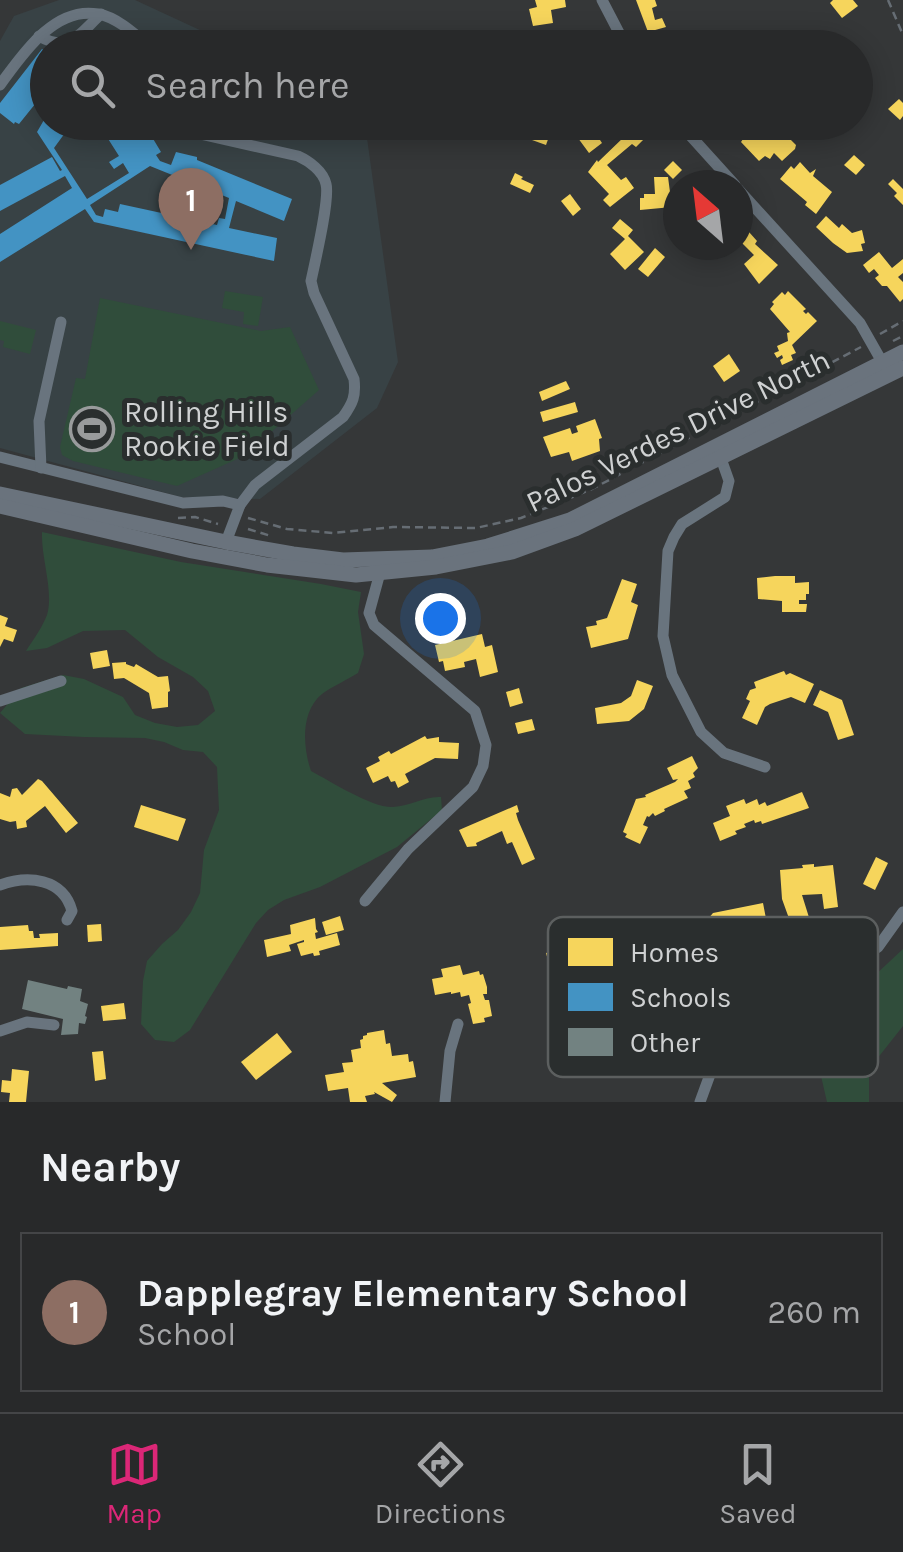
<!DOCTYPE html>
<html lang="en">
<head>
<meta charset="utf-8">
<style>
	:root { --surface:#28292a; --page:#303132; --text:#f1f3f6; --muted:#a5a6a8; --line:#444547; --accent:#db2777 }
	body { margin:0; font-family:Karla,sans-serif; background:var(--page); color:var(--text) }
	.compass { position:absolute; left:663px; top:170px; width:90px; height:90px; border-radius:50%; background:var(--surface); box-shadow:0 5px 25px #0003; rotate:332deg }
	.you { position:absolute; left:440px; top:618px; width:35px; height:35px; margin:-25px; border:8px solid #fff; border-radius:50%; background:#1a73e8; box-shadow:0 0 0 15px #1a73e833 }
	.badge { display:grid; place-items:center; width:65px; height:65px; border-radius:50%; background:var(--accent); color:#fff; font-size:32px; font-weight:700 }
	.pin { position:absolute; translate:-50% -82px; filter:drop-shadow(0 2px 5px #0008) }
	.pin::after { content:''; position:absolute; top:52px; width:35px; height:30px; background:inherit; clip-path:polygon(0 0,100% 0,50% 100%) }
	.list { margin:0; padding:0; list-style:none }
	h2 { display:flex; justify-content:space-between; align-items:center; height:130px; margin:0; padding:0 40px; font-size:42px }
	h2 small { font-size:32px; font-weight:400; color:var(--muted) }
	.list li { display:grid; grid-template-columns:65px 1fr auto; gap:30px; align-items:center; box-sizing:border-box; height:160px; margin:0 20px 20px; padding:0 20px; border:2px solid var(--line); border-radius:0px }
	.list b { display:block; font-size:38px; white-space:nowrap }
	.list p { margin:0; font-size:32px; white-space:nowrap; color:var(--muted) }
	.list em { font-size:32px; font-style:normal; color:var(--muted) }
	.icon { flex:none; width:55px; height:55px; fill:none; stroke:currentColor; stroke-width:2; stroke-linecap:round; stroke-linejoin:round }
	.map { position:relative; flex:none; width:903px; height:1102px; overflow:hidden }
	.search { position:absolute; background:var(--surface); box-shadow:0 5px 25px #0003; left:30px; right:30px; top:30px; height:110px; display:flex; align-items:center; gap:25px; box-sizing:border-box; padding:0 35px; border-radius:55px; color:var(--muted); font-size:38px }
	.sheet { height:310px; background:var(--surface) }
	nav { display:flex; justify-content:space-around; align-items:center; box-sizing:border-box; height:140px; border-top:2px solid var(--line); background:var(--surface); font-size:28px; color:var(--muted) }
	nav a { display:grid; justify-items:center; gap:5px }
	nav .on { color:var(--accent) }
	.map>svg:first-child { display:block }
</style>
</head>
<body>
<div class="map">
<svg width="903" height="1102" viewBox="0 0 903 1102">
	<rect width="100%" height="100%" fill="#353738"/>
	<!-- built -->
	<path fill="#384245" d="M59 0H135L217 38 220 47 48 48V122H318L367 138 398 362 377 408 260 499 181 497 0 448V41L14 16Z"/>
	<!-- green -->
	<g fill="#304d3b">
		<path d="M225 291 263 297 258 326 243 324 244 312 222 308Z"/>
		<path d="M100 298 261 331 290 327 319 390 244 456 177 486 73 461 62 455 60 447 76 378 85 379Z"/>
		<path d="M0 321 36 330 30 354 3 347 4 341 0 340Z"/>
		<path d="M42 532 181 562 321 584 361 592 358 612 364 654 358 673C347 680 333 686 322 694 300 712 303 748 311 771 332 782 372 808 393 807 411 806 424 796 441 797L442 810 397 847 320 887 284 900 268 910 256 923 190 1030 174 1042 155 1040 141 1024 143 981 147 961 162 944 178 930 191 912 200 893 204 850 219 810 217 767 203 752 183 750 164 742 145 738 84 737 25 734 0 713 21 688 63 675 84 679 123 697 135 715 155 723 177 727 198 725 215 711 208 691 193 677 158 657 125 630 83 631 47 648 26 651C33 640 42 628 47 615 54 591 41 559 42 532Z"/>
		<path d="M903 949V1026L869 1069V1102H827L818 1063 804 1059 794 986 873 977Z"/>
	</g>
	<!-- homes -->
	<g fill="#f6d55c">
		<path d="M535 0H565L566 7 551 10 553 23 533 26 529 9 537 7Z"/>
		<path d="M636 0H655L657 6 652 8 655 20 662 18 666 27 648 32Z"/>
		<path d="M833 0H853L858 6 842 18 830 3Z"/>
		<path d="M673 30 691 45 689 48H654L652 45 664 33 668 35Z"/>
		<path d="M899 99 903 103V116L900 120 888 109Z"/>
		<path d="M564 122H600L609 134 600 140 602 143 589 153 575 134 578 132 564 128Z"/>
		<path d="M753 122 762 124 758 128 766 136 763 138 765 140 773 132 779 139 785 134 796 145 795 149 782 161 774 153 770 159 765 156 759 161 741 142 743 139 740 136Z"/>
		<path d="M538 123 552 128 546 145 532 140Z"/>
		<path d="M634 123 647 136 636 147 632 144 607 165 621 180 626 177 634 188 610 207 603 200 609 194 588 172 597 160 598 162 625 136 623 134Z"/>
		<path d="M854 155 865 165 856 175 844 165Z"/>
		<path d="M673 161 682 170 673 179 664 170Z"/>
		<path d="M800 162 810 173 816 169 813 176 832 192 816 214 805 205 807 202 780 179 791 166 794 169Z"/>
		<path d="M515 173 523 177 521 179 534 185 530 193 510 184Z"/>
		<path d="M654 177H668L670 192H678V210H672V207L640 210V198H644V194H655Z"/>
		<path d="M893 179 903 189V205L894 196 897 193 888 184Z"/>
		<path d="M570 194 581 209 573 216 561 201Z"/>
		<path d="M826 216 839 228 842 224 852 233 862 230 865 243 861 244 863 251 847 253 833 243 816 227Z"/>
		<path d="M620 219 633 230 628 236 644 252 625 270 610 254 625 239 612 228Z"/>
		<path d="M749 232 757 241 755 244 778 265 759 284 744 264 754 255 740 241Z"/>
		<path d="M655 248 665 257 648 277 638 269Z"/>
		<path d="M879 252 892 268 903 259V273L898 277 903 282V299L900 302 887 286H882L875 278 879 275 874 269 869 273 863 265Z"/>
		<path d="M788 291 806 309 803 311 806 314 808 312 817 321 792 345 796 353 791 355 793 360 782 365 780 360 783 358 782 355 777 358 774 353 779 351 777 346 788 341 787 333 790 332 770 309 774 304 772 302 782 292 785 295Z"/>
		<path d="M729 354 740 371 724 382 713 366Z"/>
		<path d="M566 381 570 389 542 401 539 392Z"/>
		<path d="M575 402 578 412 543 422 540 412Z"/>
		<path d="M595 419 602 438 599 439 600 451 572 461 569 452 551 457 543 437 570 428 572 434 578 432 576 426Z"/>
		<path d="M775 576H795V583L809 582V594H806V600H799V604H807L806 612H782V601L758 599 757 578Z"/>
		<path d="M622 579 637 584 631 602 638 605 628 639 591 648 586 627 597 625 596 621 607 618Z"/>
		<path d="M0 615 8 618 5 626 17 630 13 642 4 639 0 647Z"/>
		<path d="M482 634 485 647 492 645 498 672 480 677 476 659 464 662 465 667 445 671 443 661 439 662 435 645Z"/>
		<path d="M107 650 110 666 93 669 90 653Z"/>
		<path d="M126 662V664L134 667 136 664 158 677 168 676 170 691 168 692V707L152 709 149 693 124 678 114 679 112 663Z"/>
		<path d="M784 671 786 675 790 673 814 684 805 703 791 697 770 704 765 707 757 725 742 718 750 701 746 699 750 690 756 688 754 682Z"/>
		<path d="M637 680 653 686 644 709 629 721 597 724 595 708 621 703 631 696Z"/>
		<path d="M519 688 523 703 510 707 506 692Z"/>
		<path d="M820 690 842 700 854 735 838 740 828 712 813 705Z"/>
		<path d="M532 719 535 730 518 734 515 723Z"/>
		<path d="M425 736 427 739 439 737V742L459 743 458 759 435 758 405 774 409 782 398 788 395 781 391 782 388 776 373 783 366 768 380 761 378 757 389 751 391 754Z"/>
		<path d="M692 756 698 768 693 773 695 777 688 781 691 788 684 791 688 798 664 809 665 811 655 816 653 813 649 817 647 816 643 825 648 827 640 844 625 837 627 834 623 832 636 799 646 797 645 795 675 782 678 779 673 780 667 768Z"/>
		<path d="M38 779 42 781 78 823 66 833 45 806 26 821 27 827 17 829 16 821 10 822 0 819V793L10 797 12 789 17 788 22 795Z"/>
		<path d="M802 792 809 808 762 824 761 821 755 823 754 820 744 824 746 827 735 831 737 834 720 841 713 823 730 816 726 806 744 799 746 804 757 799 759 805 765 802 767 806Z"/>
		<path d="M141 805 186 819 178 841 134 827Z"/>
		<path d="M517 805 519 812 516 813 518 820 535 859 522 865 512 842 507 844 502 831 476 843 477 846 467 847 459 830Z"/>
		<path d="M876 857 888 863 875 890 863 884Z"/>
		<path d="M814 864V867L833 865 838 907 824 909 822 894 802 895 817 943 800 949 782 899 780 870 803 868 802 865Z"/>
		<path d="M763 903 768 929 758 932 763 956 748 959 743 934 727 937 708 959 689 941 713 913Z"/>
		<path d="M340 916 344 930 326 935 322 922Z"/>
		<path d="M315 918 316 929 318 932 315 933 316 939 337 933 340 945 319 951 320 955 314 956 313 953 301 956 297 944 304 942V940L289 945 291 951 267 957 264 940 291 934 290 925Z"/>
		<path d="M101 924 102 941 88 942 87 925Z"/>
		<path d="M28 925 29 931H33L34 938H40L39 934 58 933V946L0 950V927Z"/>
		<path d="M570 947 579 980 559 985 556 973 552 974 546 953Z"/>
		<path d="M460 965 463 975 479 971 480 975 483 974 487 987V994H483L485 1000H489L492 1016 484 1018 485 1022 473 1024 468 1004 471 1003 469 995 461 997 460 992 451 994V992L435 995 432 979 443 977 441 969Z"/>
		<path d="M124 1003 126 1019 103 1021 101 1006Z"/>
		<path d="M384 1030 386 1044 390 1043 392 1056 408 1054 409 1062 413 1061 416 1077 382 1083 397 1095 392 1102 374 1092 375 1094 365 1096 367 1102H350L348 1088 328 1091 325 1075 344 1072 342 1063 353 1062 351 1050 361 1048 360 1040 363 1039V1036L367 1035V1033Z"/>
		<path d="M277 1033 292 1052 256 1080 241 1062Z"/>
		<path d="M103 1051 106 1079 95 1081 92 1052Z"/>
		<path d="M12 1069 29 1071 26 1102H9L10 1093 1 1092 2 1080 11 1081Z"/>
	</g>
	<!-- schools -->
	<g fill="#4393c3" fill-rule="evenodd">
		<path d="M42 49 48 53V88L19 124 15 122 14 124 0 113V103Z"/>
		<path d="M48 113V122H73L54 148 87 199 129 173 123 163 114 169 109 162 119 156 98 123 91 128 87 122H104L106 125 109 122H143L161 152 156 155 160 161 171 165 176 152 197 157V160L292 199 284 221 236 201 229 228 277 238 274 261 94 222 85 209 0 262V234L72 188 65 176 0 211V185L52 157 60 171 62 170 37 132ZM150 166 229 198 225 219 219 218 217 225 120 204 118 212 105 209 103 217 96 215 90 205Z"/>
	</g>
	<!-- building -->
	<g fill="#728281">
		<path d="M564 36 570 48H539Z"/>
		<path d="M28 980 67 989 68 986 82 989 80 1001 88 1004 85 1016 87 1017 85 1024 79 1023 78 1034 61 1035 63 1019 22 1009Z"/>
	</g>
	<g fill="none" stroke-linecap="round" stroke-linejoin="round">
		<!-- path -->
		<g stroke="#666d74" stroke-width="2.5" stroke-dasharray="8 5" stroke-linecap="butt">
			<path d="M888 0 903 35"/>
			<path d="M880 334 903 321"/>
			<path d="M893 341 903 336"/>
			<path d="M178 518 195 517 218 524"/>
			<path d="M248 518 287 529 333 533 393 527 476 528 521 518 592 489 861 347"/>
			<path d="M248 529 271 536"/>
		</g>
		<!-- minor -->
		<g stroke="#69747e" stroke-width="11">
			<path d="M602 0 627 48"/>
			<path d="M39 36C70 54 79 34 101 14"/>
			<path d="M158 48 171 45 174 48"/>
			<path d="M0 85C22 55 54 6 98 14 117 17 136 35 151 48"/>
			<path d="M176 122 200 134 298 156C309 161 323 171 326 184 330 199 315 262 311 281L314 293 354 379C356 396 353 403 343 417L255 485 240 505 226 542"/>
			<path d="M678 122 735 185"/>
			<path d="M738 189 860 323 885 367"/>
			<path d="M718 450 729 481 725 497 682 524 674 537 668 551 663 636 672 675 701 732 724 753 765 767"/>
			<path d="M0 457 183 503 223 501 240 505"/>
			<path d="M41 468 39 421 61 322"/>
			<path d="M0 701 61 681"/>
			<path d="M0 885C28 875 63 878 72 911L67 920"/>
			<path d="M365 901 408 849 473 787 483 766 486 745 475 711 374 625 369 613 381 569"/>
			<path d="M0 1031 27 1022 54 1025"/>
			<path d="M445 1102 450 1051 458 1024"/>
			<path d="M700 1102 735 1006 765 984 851 964 878 947 903 912"/>
		</g>
		<!-- major -->
		<g stroke="#6a737d" stroke-width="15">
			<path d="M0 494 226 542 293 554 343 560 432 557 488 546 570 520 903 352"/>
			<path d="M0 506 192 551 267 565 356 575 436 567 512 552 575 529 903 368"/>
		</g>
	</g>
	<!-- icons -->
	<defs>
		<symbol id="stadium-ring" viewBox="-11 -11 22 22"><circle r="9.5" fill="#2a2e2e" stroke="#999b9c" stroke-width="1.5"/><path d="M0-5a6.5 5 0 1 0 0 10a6.5 5 0 1 0 0-10ZM-3.5-1.8h7v3.6h-7Z" fill="#999b9c"/></symbol>
	</defs>
	<g fill-rule="evenodd">
		<use href="#stadium-ring" x="67" y="404" width="50" height="50"/>
	</g>
	<g text-anchor="middle" stroke-width="10" stroke-linejoin="round" paint-order="stroke">
		<!-- poi labels -->
		<g font-size="30" fill="#cfd1d2" stroke="#2a2e2e" text-anchor="start">
			<text x="124" y="422">Rolling Hills<tspan x="124" dy="34">Rookie Field</tspan></text>
		</g>
		<!-- street labels -->
		<g font-size="30" fill="#cfd1d2" stroke="#2a2e2e">
			<text transform="translate(678 431) rotate(-26)" y="10">Palos Verdes Drive North</text>
		</g>
	</g>
	<!-- legend -->
	<rect x="548" y="917" width="330" height="160" rx="15" fill="#2a2e2e" stroke="#5c5f5f" stroke-width="2.5"/>
	<rect x="568" y="938" width="45" height="28" fill="#f6d55c"/>
	<rect x="568" y="983" width="45" height="28" fill="#4393c3"/>
	<rect x="568" y="1028" width="45" height="28" fill="#728281"/>
	<g font-size="28" fill="#cfd1d2">
		<text x="630" y="962">Homes</text>
		<text x="630" y="1007">Schools</text>
		<text x="630" y="1052">Other</text>
	</g>
</svg>
<svg class="compass" viewBox="-18 -18 36 36"><path d="M0-13l5 13h-10z" fill="#e53935"/><path d="M0 13l5-13h-10z" fill="#a5a6a8"/></svg>
<div class="you"></div>
<div class="pin badge" style="left:191px;top:250px;background:#8d6e63">1</div>
<div class="search"><svg class="icon" aria-label="search" viewBox="0 0 24 24"><circle cx="10" cy="10" r="6"/><path d="M15 15l6 6"/></svg>Search here</div>
</div>
<section class="sheet">
<h2>Nearby<small></small></h2>
<ul class="list">
<li><span class="badge" style="background:#8d6e63">1</span><div><b>Dapplegray Elementary School</b><p>School</p></div><em>260 m</em></li>
</ul>
</section>
<nav>
<a class="on"><svg class="icon" aria-label="map" viewBox="0 0 24 24"><path d="M3 6l6-2 6 2 6-2v14l-6 2-6-2-6 2zM9 4v14M15 6v14"/></svg>Map</a>
<a><svg class="icon" aria-label="directions" viewBox="0 0 24 24"><path d="M12 3l9 9-9 9-9-9zM9 14v-3h6M13 9l2 2-2 2"/></svg>Directions</a>
<a><svg class="icon" aria-label="saved" viewBox="0 0 24 24"><path d="M7 4h10v16l-5-4-5 4z"/></svg>Saved</a>
</nav>
</body>
</html>
